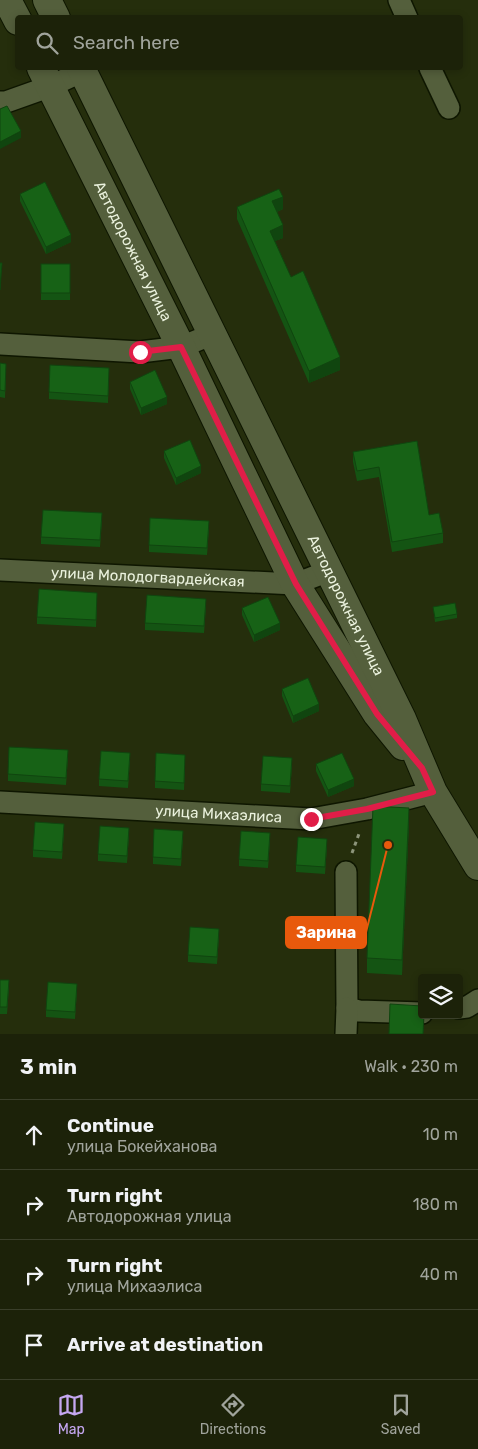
<!DOCTYPE html>
<html lang="en">
<head>
<meta charset="utf-8">
<style>
	:root { --surface:#1c2209; --page:#252a12; --text:#f1f3f6; --muted:#a0a49c; --line:#3a3f2a; --accent:#c5a7f1 }
	body { margin:0; font-family:Rubik,sans-serif; background:var(--page); color:var(--text) }
	.controls { position:absolute; right:15px; bottom:15px; display:grid; overflow:hidden; border-radius:5px; box-shadow:0 2px 8px #0003 }
	.controls button { width:45px; height:45px; display:grid; place-items:center; padding:0; border:0; border-bottom:1px solid var(--line); background:var(--surface); color:var(--text); font:25px sans-serif }
	.stop { position:absolute; width:15px; height:15px; margin:-11px; border:4px solid #e11d48; border-radius:50%; background:#fff }
	.stop.end { background:#e11d48; border-color:#fff; box-shadow:0 1px 5px #0008 }
	.list { margin:0; padding:0; list-style:none }
	h2 { display:flex; justify-content:space-between; align-items:center; height:65px; margin:0; padding:0 20px; font-size:21px }
	h2 small { font-size:16px; font-weight:400; color:var(--muted) }
	.list li { display:grid; grid-template-columns:32px 1fr auto; gap:15px; align-items:center; box-sizing:border-box; height:70px; padding:0 20px; border-top:1px solid var(--line) }
	.list b { display:block; font-size:19px; white-space:nowrap }
	.list p { margin:0; font-size:16px; white-space:nowrap; color:var(--muted) }
	.list em { font-size:16px; font-style:normal; color:var(--muted) }
	.icon { flex:none; width:28px; height:28px; fill:none; stroke:currentColor; stroke-width:2; stroke-linecap:round; stroke-linejoin:round }
	.map { position:relative; flex:none; width:478px; height:1034px; overflow:hidden }
	.search { position:absolute; background:var(--surface); box-shadow:0 2px 8px #0003; left:15px; right:15px; top:15px; height:55px; display:flex; align-items:center; gap:12px; box-sizing:border-box; padding:0 18px; border-radius:5px; color:var(--muted); font-size:19px }
	.sheet { height:345px; background:var(--surface) }
	nav { display:flex; justify-content:space-around; align-items:center; box-sizing:border-box; height:70px; border-top:1px solid var(--line); background:var(--surface); font-size:14px; color:var(--muted) }
	nav a { display:grid; justify-items:center; gap:2px }
	nav .on { color:var(--accent) }
	.map>svg:first-child { display:block }
</style>
</head>
<body>
<div class="map">
<svg width="478" height="1034" viewBox="0 0 478 1034">
	<rect width="100%" height="100%" fill="#252e0c"/>
	<g fill="none" stroke-linecap="round" stroke-linejoin="round">
		<defs>
			<g id="street">
				<path d="M399 0 407 18"/>
				<path d="M430 68 449 108"/>
				<path d="M0 102H6L51 86 83 71"/>
				<path d="M0 344 140 352 181 347 213 334"/>
				<path id="s1" d="M0 570 295 584 329 571"/>
				<path id="s2" d="M0 802 311 819 367 809 433 792"/>
				<path d="M346 872 347 1008 359 1011 422 1013"/>
				<path d="M459 1008 467 1007 478 1000"/>
				<path d="M346 1034 347 1008"/>
			</g>
			<g id="secondary">
				<path d="M7 0 18 21"/>
				<path d="M47 0 56 18"/>
				<path id="s3" d="M41 68 181 347 295 584 377 714 403 746"/>
				<path id="s4" d="M81 68 402 719 433 792 478 866"/>
			</g>
		</defs>
		<!-- street casing -->
		<use href="#street" stroke="#0e1600" stroke-width="24"/>
		<!-- secondary casing -->
		<use href="#secondary" stroke="#0e1600" stroke-width="30"/>
		<!-- path -->
		<path stroke="#8d957b" stroke-width="3" stroke-dasharray="4 4" stroke-linecap="butt" d="M352 853 360 831"/>
		<!-- street -->
		<use href="#street" stroke="#545f3c" stroke-width="21"/>
		<!-- secondary -->
		<use href="#secondary" stroke="#545f3c" stroke-width="28"/>
	</g>
	<!-- wall -->
	<g fill="#145413">
		<path d="M20 194 71 242 46 254 20 201Z"/>
		<path d="M237 207 283 209 277 212 283 238 275 241 291 277 340 370 309 383 237 219Z"/>
		<rect x="41" y="264" width="29" height="36"/>
		<path d="M0 363 6 371 5 398 0 397Z"/>
		<path d="M109 368 108 403 49 399V392Z"/>
		<path d="M130 382 167 404 141 415 130 389Z"/>
		<path d="M417 441 429 515 443 533V543L392 552 379 477 357 481 353 462V452Z"/>
		<path d="M164 451 201 473 176 485 164 458Z"/>
		<path d="M102 520 100 547 41 544V537Z"/>
		<path d="M209 528 207 555 149 552V545Z"/>
		<path d="M97 600 96 627 37 624V617Z"/>
		<path d="M206 606 204 633 145 630V623Z"/>
		<path d="M433 607 457 614V618L435 622Z"/>
		<path d="M242 608 280 630 254 642 242 615Z"/>
		<path d="M282 689 319 711 293 723 282 696Z"/>
		<path d="M68 757 66 785 8 781V774Z"/>
		<path d="M130 760 128 788 99 786V779Z"/>
		<path d="M185 762 184 790 155 788V781Z"/>
		<path d="M316 764 354 786 328 797 316 771Z"/>
		<path d="M292 765 290 793 261 791V784Z"/>
		<path d="M409 823 402 975 367 973V958Z"/>
		<path d="M64 831 62 859 33 857V850Z"/>
		<path d="M129 835 127 863 98 861V854Z"/>
		<path d="M183 838 181 866 153 864V857Z"/>
		<path d="M270 840 268 868 239 866V859Z"/>
		<path d="M327 846 325 874 296 872V865Z"/>
		<path d="M219 936 217 964 188 962V955Z"/>
		<path d="M0 980 9 987 7 1014H0Z"/>
		<path d="M77 991 75 1019 46 1017V1010Z"/>
	</g>
	<!-- shaded-wall -->
	<g fill="#10450f">
		<path d="M21 131V138L0 149V142Z"/>
		<path d="M283 197V209L272 214V201Z"/>
		<path d="M283 225V238L270 243V231Z"/>
		<path d="M71 235V242L46 254V247Z"/>
		<path d="M340 357V370L309 383V371Z"/>
		<path d="M167 397V404L141 415V408Z"/>
		<path d="M201 466V473L176 485V478Z"/>
		<path d="M280 623V630L254 642V635Z"/>
		<path d="M319 704V711L293 723V716Z"/>
		<path d="M354 779V786L328 797V790Z"/>
		<path d="M409 808V823L402 975V960Z"/>
	</g>
	<!-- building -->
	<g fill="#176216" stroke="#10450f">
		<path d="M7 106 21 131 0 142V109Z"/>
		<path d="M45 182 71 235 46 247 20 194Z"/>
		<path d="M279 189 283 197 272 201 283 225 270 231 291 277 303 271 340 357 309 371 237 207Z"/>
		<path d="M0 263H2L0 290Z"/>
		<rect x="41" y="264" width="29" height="29"/>
		<path d="M0 363 6 364 5 391 0 390Z"/>
		<path d="M50 365 109 368 108 396 49 392Z"/>
		<path d="M155 370 167 397 141 408 130 382Z"/>
		<path d="M190 440 201 466 176 478 164 451Z"/>
		<path d="M417 441 429 515 439 513 443 533 392 542 379 467 357 471 353 452Z"/>
		<path d="M43 510 102 513 100 540 41 537Z"/>
		<path d="M150 518 209 521 207 548 149 545Z"/>
		<path d="M39 589 97 593 96 620 37 617Z"/>
		<path d="M147 595 206 599 204 626 145 623Z"/>
		<path d="M268 597 280 623 254 635 242 608Z"/>
		<path d="M455 603 457 614 435 618 433 607Z"/>
		<path d="M308 678 319 704 293 716 282 689Z"/>
		<path d="M9 747 68 750 66 778 8 774Z"/>
		<path d="M101 751 130 753 128 781 99 779Z"/>
		<path d="M156 753 185 755 184 783 155 781Z"/>
		<path d="M342 753 354 779 328 790 316 764Z"/>
		<path d="M263 756 292 758 290 786 261 784Z"/>
		<path d="M373 806 409 808 402 960 367 958Z"/>
		<path d="M35 822 64 824 62 852 33 850Z"/>
		<path d="M100 826 129 828 127 856 98 854Z"/>
		<path d="M154 829 183 831 181 859 153 857Z"/>
		<path d="M241 831 270 833 268 861 239 859Z"/>
		<path d="M298 837 327 839 325 867 296 865Z"/>
		<path d="M190 927 219 929 217 957 188 955Z"/>
		<path d="M0 980H9L7 1007H0Z"/>
		<path d="M48 982 77 984 75 1012 46 1010Z"/>
		<path d="M390 1004 422 1006V1015H424L423 1034H389Z"/>
	</g>
	<g fill="none" stroke-linecap="round" stroke-linejoin="round">
		<!-- route -->
		<path stroke="#e11d48" stroke-width="6" d="M140 352 181 347 296 584 377 714 422 768 433 792 367 809 311 819"/>
	</g>
	<g text-anchor="middle" stroke-width="5" stroke-linejoin="round" paint-order="stroke">
		<!-- street labels -->
		<g font-size="15" fill="#ebf2de" stroke="#252e0c">
			<text dy="5" stroke="none"><textPath href="#s3" startOffset="205">Автодорожная улица</textPath></text>
			<text dy="5" stroke="none"><textPath href="#s1" startOffset="148">улица Молодогвардейская</textPath></text>
			<text dy="5" stroke="none"><textPath href="#s4" startOffset="599">Автодорожная улица</textPath></text>
			<text dy="5" stroke="none"><textPath href="#s2" startOffset="219">улица Михаэлиса</textPath></text>
		</g>
	</g>
	<!-- callouts -->
	<path fill="none" stroke="#e8590c" stroke-width="2" d="M388 845L366 932"/>
	<circle fill="#e8590c" stroke="#252e0c" stroke-width="2" cx="388" cy="845" r="5"/>
	<rect fill="#e8590c" stroke="#e8590c" stroke-width="2" x="286" y="917" width="80" height="31" rx="5"/>
	<g font-size="16" text-anchor="middle" font-weight="bold" fill="#fff">
		<text x="326" y="938">Зарина</text>
	</g>
</svg>
<div class="controls">
<button><svg class="icon" aria-label="layers" viewBox="0 0 24 24"><path d="M12 4l9 5-9 5-9-5zM3 14l9 5 9-5"/></svg></button>
</div>
<div class="stop" style="left:140px;top:352px"></div>
<div class="stop end" style="left:311px;top:819px"></div>
<div class="search"><svg class="icon" aria-label="search" viewBox="0 0 24 24"><circle cx="10" cy="10" r="6"/><path d="M15 15l6 6"/></svg>Search here</div>
</div>
<section class="sheet">
<h2>3 min<small>Walk · 230 m</small></h2>
<ul class="list">
<li><svg class="icon" aria-label="ahead" viewBox="0 0 24 24"><path d="M12 20V5M6 11l6-6 6 6"/></svg><div><b>Continue</b><p>улица Бокейханова</p></div><em>10 m</em></li>
<li><svg class="icon" aria-label="right" viewBox="0 0 24 24"><path d="M7 20v-9h11M14 6l5 5-5 5"/></svg><div><b>Turn right</b><p>Автодорожная улица</p></div><em>180 m</em></li>
<li><svg class="icon" aria-label="right" viewBox="0 0 24 24"><path d="M7 20v-9h11M14 6l5 5-5 5"/></svg><div><b>Turn right</b><p>улица Михаэлиса</p></div><em>40 m</em></li>
<li><svg class="icon" aria-label="arrive" viewBox="0 0 24 24"><path d="M6 21V4h12l-3 4 3 4H6"/></svg><div><b>Arrive at destination</b></div></li>
</ul>
</section>
<nav>
<a class="on"><svg class="icon" aria-label="map" viewBox="0 0 24 24"><path d="M3 6l6-2 6 2 6-2v14l-6 2-6-2-6 2zM9 4v14M15 6v14"/></svg>Map</a>
<a><svg class="icon" aria-label="directions" viewBox="0 0 24 24"><path d="M12 3l9 9-9 9-9-9zM9 14v-3h6M13 9l2 2-2 2"/></svg>Directions</a>
<a><svg class="icon" aria-label="saved" viewBox="0 0 24 24"><path d="M7 4h10v16l-5-4-5 4z"/></svg>Saved</a>
</nav>
</body>
</html>
